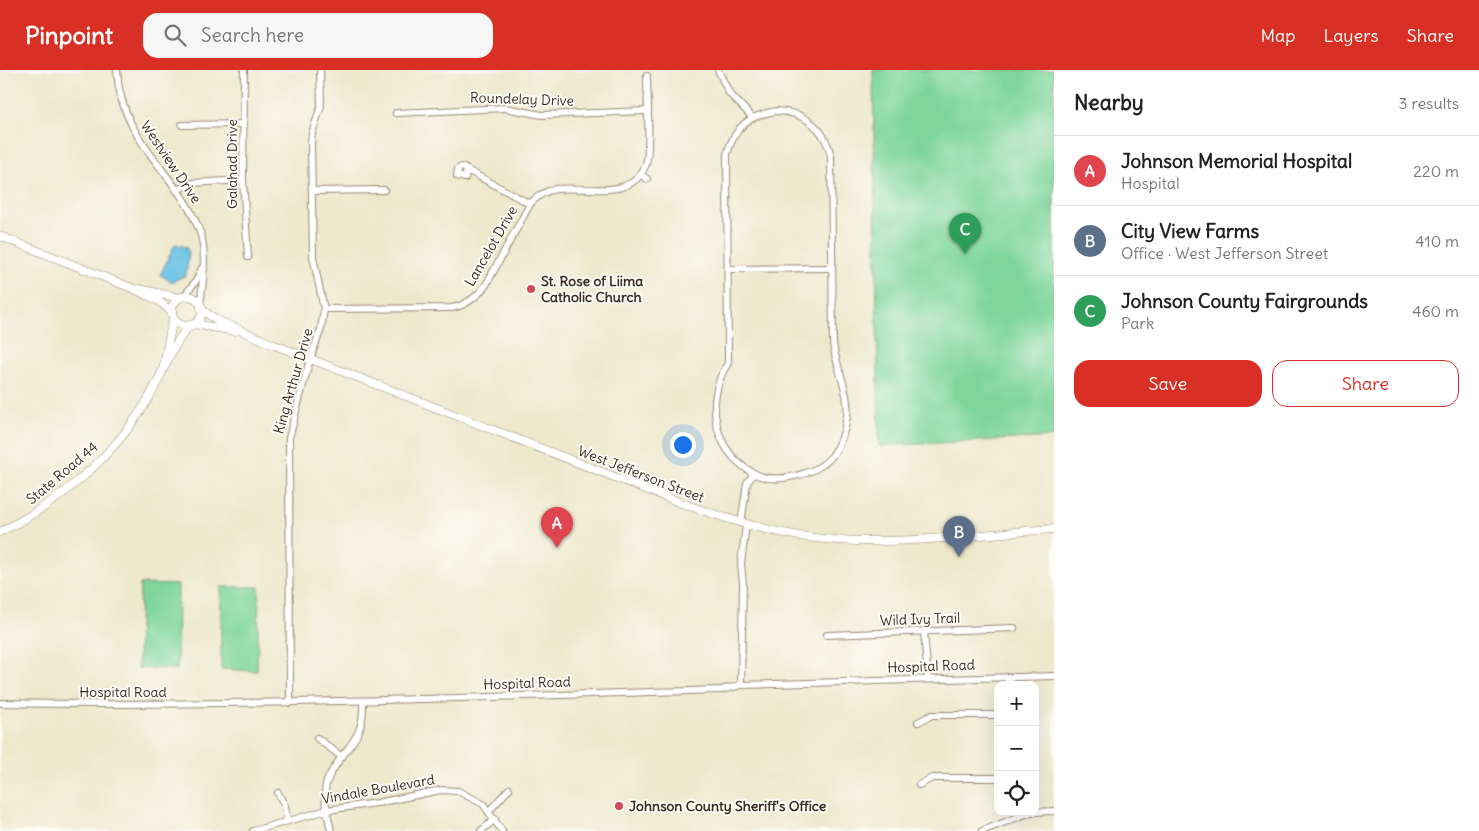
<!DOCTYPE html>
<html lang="en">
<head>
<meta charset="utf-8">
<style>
	:root { --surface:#fff; --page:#f6f6f6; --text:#222; --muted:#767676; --line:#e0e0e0; --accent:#d93025 }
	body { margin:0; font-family:Delius,sans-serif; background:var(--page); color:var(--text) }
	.controls { position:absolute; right:15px; bottom:15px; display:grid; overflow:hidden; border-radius:10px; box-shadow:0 5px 20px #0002 }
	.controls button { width:45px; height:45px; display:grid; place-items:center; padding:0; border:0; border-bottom:1px solid var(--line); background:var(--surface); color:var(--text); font:25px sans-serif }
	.you { position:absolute; left:682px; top:374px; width:18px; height:18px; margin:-12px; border:4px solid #fff; border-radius:50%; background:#1a73e8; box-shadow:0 0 0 8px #1a73e833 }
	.badge { display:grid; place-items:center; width:32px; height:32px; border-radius:50%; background:var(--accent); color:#fff; font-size:16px; font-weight:700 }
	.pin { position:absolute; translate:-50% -41px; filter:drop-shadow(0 1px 2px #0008) }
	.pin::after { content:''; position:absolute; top:26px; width:18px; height:15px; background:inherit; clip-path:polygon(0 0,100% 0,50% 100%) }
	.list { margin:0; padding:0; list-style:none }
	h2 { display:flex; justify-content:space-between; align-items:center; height:65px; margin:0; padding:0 20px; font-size:21px }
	h2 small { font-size:16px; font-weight:400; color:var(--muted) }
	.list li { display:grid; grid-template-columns:32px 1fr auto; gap:15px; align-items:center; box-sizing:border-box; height:70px; padding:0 20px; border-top:1px solid var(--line) }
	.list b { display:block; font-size:19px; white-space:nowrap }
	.list p { margin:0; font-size:16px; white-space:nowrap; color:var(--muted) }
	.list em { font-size:16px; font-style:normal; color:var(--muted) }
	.actions { display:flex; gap:10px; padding:15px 20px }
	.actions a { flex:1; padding:11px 0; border:1px solid var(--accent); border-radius:15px; text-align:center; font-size:18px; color:var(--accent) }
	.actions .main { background:var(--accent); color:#fff }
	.icon { flex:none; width:28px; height:28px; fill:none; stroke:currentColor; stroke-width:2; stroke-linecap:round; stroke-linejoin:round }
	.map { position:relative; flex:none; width:1054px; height:761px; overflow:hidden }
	header { display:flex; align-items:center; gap:30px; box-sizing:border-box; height:70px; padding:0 25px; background:var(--accent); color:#fff }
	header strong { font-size:24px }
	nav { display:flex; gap:28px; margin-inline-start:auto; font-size:18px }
	.search { width:350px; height:45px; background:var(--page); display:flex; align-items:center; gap:12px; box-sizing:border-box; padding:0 18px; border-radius:15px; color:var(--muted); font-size:19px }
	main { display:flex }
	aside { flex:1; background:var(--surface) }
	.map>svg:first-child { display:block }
</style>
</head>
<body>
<header>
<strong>Pinpoint</strong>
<div class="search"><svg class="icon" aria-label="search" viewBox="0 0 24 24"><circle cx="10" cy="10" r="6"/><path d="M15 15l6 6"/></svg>Search here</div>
<nav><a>Map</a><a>Layers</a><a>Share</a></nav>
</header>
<main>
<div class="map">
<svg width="1054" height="761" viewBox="0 0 1054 761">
	<rect width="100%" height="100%" fill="#fdfcf7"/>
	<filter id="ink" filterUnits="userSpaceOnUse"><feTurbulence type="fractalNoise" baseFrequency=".02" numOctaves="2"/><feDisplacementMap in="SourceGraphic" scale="10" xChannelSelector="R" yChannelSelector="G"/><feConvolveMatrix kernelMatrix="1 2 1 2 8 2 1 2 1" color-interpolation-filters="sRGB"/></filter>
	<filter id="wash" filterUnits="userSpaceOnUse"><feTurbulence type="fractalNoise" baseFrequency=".0096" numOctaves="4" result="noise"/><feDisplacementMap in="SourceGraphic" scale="20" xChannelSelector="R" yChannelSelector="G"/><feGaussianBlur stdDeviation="1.12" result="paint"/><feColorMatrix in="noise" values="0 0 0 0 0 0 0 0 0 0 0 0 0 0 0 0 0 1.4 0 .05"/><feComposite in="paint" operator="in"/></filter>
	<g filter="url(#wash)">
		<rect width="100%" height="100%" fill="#eee8cc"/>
		<!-- green -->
		<g fill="#7fd69b" stroke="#5d805c">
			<path d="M873 0H1054V367L879 376Z"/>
			<path d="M140 514 178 515 177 599 138 598Z"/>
			<path d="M221 517H259L257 601 221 599Z"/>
		</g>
		<!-- water -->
		<path fill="#65c1e3" stroke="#507680" d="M175 174 186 177 189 183 186 205 172 212 160 205Z"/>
	</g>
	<g filter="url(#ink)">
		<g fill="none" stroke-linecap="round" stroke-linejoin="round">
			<defs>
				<g id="minor">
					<path d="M117 0C120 73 178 102 200 162 207 183 203 213 200 235"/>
					<path d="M244 0 243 110 248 187"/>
					<path d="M718 0 729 23 752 47"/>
					<path d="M777 41C805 42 825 58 831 86L833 273C836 299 850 321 847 347 845 360 840 376 832 386 816 405 775 415 753 403 713 381 704 330 728 293L727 84C735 56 749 45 777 41Z"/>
					<path d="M396 43 505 38 542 45 647 41"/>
					<path d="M182 55 244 54"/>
					<path d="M467 100 462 97 458 99 457 106 465 108 467 100 530 134"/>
					<path d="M640 104 647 109"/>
					<path d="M176 120 193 113 243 110"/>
					<path d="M312 121 384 120"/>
					<path d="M728 199 832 198"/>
					<path d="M184 226 196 211 202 198"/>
					<path d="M324 239 452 238C467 235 477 227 486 215L530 134C537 126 545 121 556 119 584 115 633 132 646 94 651 78 647 27 647 6"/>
					<path d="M741 453 747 413 754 403"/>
					<path d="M924 562 928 609"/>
					<path d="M827 565 1014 558"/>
					<path d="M1008 607V615"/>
					<path d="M741 615 743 514 741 494 746 455"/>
					<path d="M0 633C240 637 480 627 721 620L741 615 1054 606"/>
					<path d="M290 633 289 368 310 289 321 259 324 239 313 187 311 74 312 63 321 36 320 0"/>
					<path d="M918 652 932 645H998"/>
					<path d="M317 668 342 687"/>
					<path d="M919 715 932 708H998"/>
					<path d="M278 723 285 736 287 750"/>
					<path d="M489 741 509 719"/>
					<path d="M1035 742 1054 741"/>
					<path d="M253 761 327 740 377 733 441 720 458 721 483 734 502 761"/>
					<path d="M331 761C328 746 322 726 327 711 341 678 365 673 363 632"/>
					<path d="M481 761 495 749"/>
					<path d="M982 761 1031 742"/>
				</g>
				<g id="major">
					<path d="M0 166 132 218 159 231 172 242"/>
					<path d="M139 219 180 228"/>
					<circle cx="187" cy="241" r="15"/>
					<path d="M201 239 215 249 272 274 684 434C727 449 768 462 814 468 891 477 976 464 1054 459"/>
					<path d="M194 254 235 261"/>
					<path d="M164 295 173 247"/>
					<path d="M0 462C59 433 113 387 147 331 162 306 171 276 190 255"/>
				</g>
			</defs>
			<!-- minor casing -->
			<use href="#minor" stroke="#948975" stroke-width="8"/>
			<!-- major casing -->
			<use href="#major" stroke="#948975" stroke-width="9"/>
			<!-- minor -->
			<use href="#minor" stroke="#fff" stroke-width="6"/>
			<!-- major -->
			<use href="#major" stroke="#fff" stroke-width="8"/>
		</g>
	</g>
	<!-- markers -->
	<g fill="#d1495b" stroke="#fdfcf7" stroke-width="2">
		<circle cx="531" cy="219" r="5"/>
		<circle cx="619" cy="736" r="5"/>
	</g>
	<g text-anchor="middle" stroke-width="4" stroke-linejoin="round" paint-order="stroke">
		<!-- street labels -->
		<g font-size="14" fill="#3b2a1e" stroke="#fdfcf7">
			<text transform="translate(522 29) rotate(2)" y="5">Roundelay Drive</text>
			<text transform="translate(171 92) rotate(56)" y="5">Westview Drive</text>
			<text transform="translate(232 94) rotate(-90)" y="5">Galahad Drive</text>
			<text transform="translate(491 176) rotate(-60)" y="5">Lancelot Drive</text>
			<text transform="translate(293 311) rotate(-74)" y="5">King Arthur Drive</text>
			<text transform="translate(62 403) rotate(-40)" y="5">State Road 44</text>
			<text transform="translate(641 404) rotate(21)" y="5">West Jefferson Street</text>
			<text transform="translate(920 549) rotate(-2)" y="5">Wild Ivy Trail</text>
			<text transform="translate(931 596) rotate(-2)" y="5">Hospital Road</text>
			<text transform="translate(527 613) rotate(-2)" y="5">Hospital Road</text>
			<text x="123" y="627">Hospital Road</text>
			<text transform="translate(378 719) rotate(-10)" y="5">Vindale Boulevard</text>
		</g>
		<!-- poi labels -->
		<g font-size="14" font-weight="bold" fill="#3b2a1e" stroke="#fdfcf7" text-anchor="start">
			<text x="541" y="216">St. Rose of Liima<tspan x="541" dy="16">Catholic Church</tspan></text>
			<text x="629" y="741">Johnson County Sheriff's Office</text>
		</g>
	</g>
</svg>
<div class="controls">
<button>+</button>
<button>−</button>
<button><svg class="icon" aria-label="locate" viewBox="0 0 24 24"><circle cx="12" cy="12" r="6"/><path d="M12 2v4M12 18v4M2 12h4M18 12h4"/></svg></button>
</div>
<div class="you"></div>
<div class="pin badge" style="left:557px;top:478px;background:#e0444e">A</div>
<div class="pin badge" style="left:959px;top:487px;background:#5c6f8a">B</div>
<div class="pin badge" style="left:965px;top:184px;background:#2e9e5b">C</div>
</div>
<aside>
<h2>Nearby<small>3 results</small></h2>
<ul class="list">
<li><span class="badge" style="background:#e0444e">A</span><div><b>Johnson Memorial Hospital</b><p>Hospital</p></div><em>220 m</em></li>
<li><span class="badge" style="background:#5c6f8a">B</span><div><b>City View Farms</b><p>Office · West Jefferson Street</p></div><em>410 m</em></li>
<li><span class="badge" style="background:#2e9e5b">C</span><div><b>Johnson County Fairgrounds</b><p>Park</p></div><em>460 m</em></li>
</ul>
<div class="actions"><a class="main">Save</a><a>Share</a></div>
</aside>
</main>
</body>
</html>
